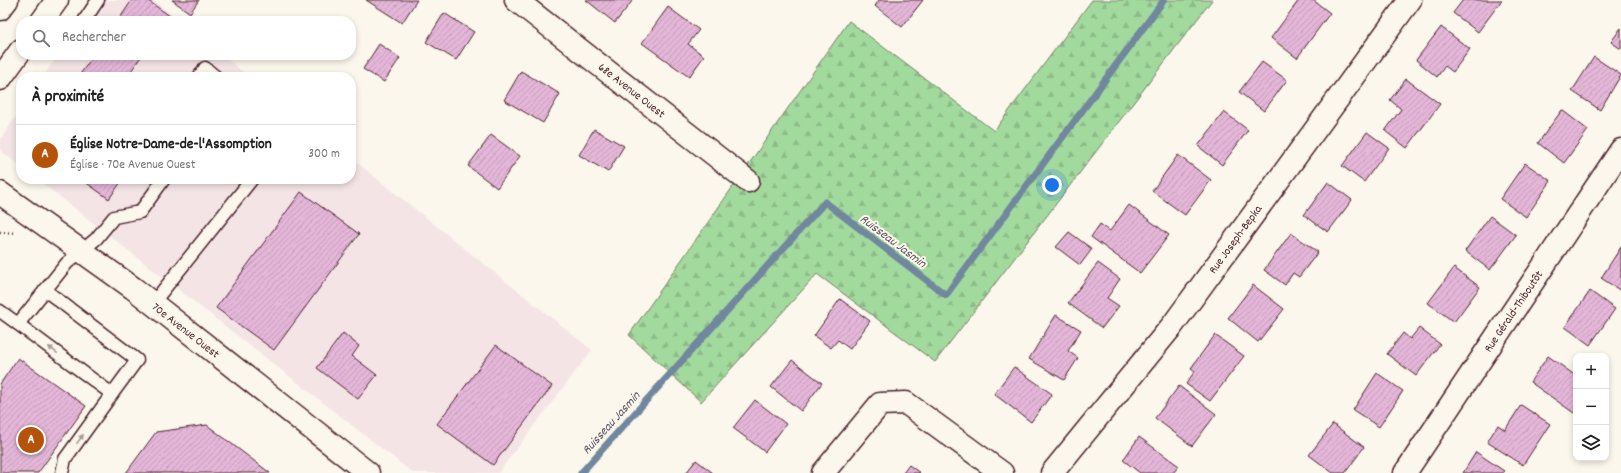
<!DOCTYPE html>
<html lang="fr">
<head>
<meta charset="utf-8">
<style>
	:root { --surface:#fff; --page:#f6f6f6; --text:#222; --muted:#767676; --line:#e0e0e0; --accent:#b45309 }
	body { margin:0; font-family:Dekko,sans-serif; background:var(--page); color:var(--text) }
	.controls { position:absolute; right:12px; bottom:12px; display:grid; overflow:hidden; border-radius:8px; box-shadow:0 2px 6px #0003 }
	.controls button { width:36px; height:36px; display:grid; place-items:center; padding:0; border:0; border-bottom:1px solid var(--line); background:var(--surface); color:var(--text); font:20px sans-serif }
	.you { position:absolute; left:1052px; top:185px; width:14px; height:14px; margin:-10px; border:3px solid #fff; border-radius:50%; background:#1a73e8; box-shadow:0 0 0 6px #1a73e833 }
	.badge { display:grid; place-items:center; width:26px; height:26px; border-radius:50%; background:var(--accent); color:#fff; font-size:13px; font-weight:700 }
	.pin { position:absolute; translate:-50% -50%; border:2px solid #fff; box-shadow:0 1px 4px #0006 }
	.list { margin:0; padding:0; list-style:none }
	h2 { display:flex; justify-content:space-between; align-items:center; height:52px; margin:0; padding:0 16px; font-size:17px }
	h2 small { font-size:13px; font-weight:400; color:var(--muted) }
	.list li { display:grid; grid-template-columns:26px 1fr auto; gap:12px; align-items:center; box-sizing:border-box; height:60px; padding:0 16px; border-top:1px solid var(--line) }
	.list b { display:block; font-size:15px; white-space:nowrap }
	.list p { margin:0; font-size:13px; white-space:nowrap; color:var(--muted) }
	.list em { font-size:13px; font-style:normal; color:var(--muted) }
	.icon { flex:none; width:22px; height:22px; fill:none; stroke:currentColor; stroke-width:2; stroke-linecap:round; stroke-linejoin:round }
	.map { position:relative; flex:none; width:1621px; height:473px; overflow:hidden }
	.search { position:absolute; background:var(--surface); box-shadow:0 2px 6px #0003; left:16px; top:16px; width:340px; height:44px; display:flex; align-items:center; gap:10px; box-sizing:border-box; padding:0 14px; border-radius:16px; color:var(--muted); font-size:15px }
	.panel { position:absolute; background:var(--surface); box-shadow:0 2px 6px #0003; left:16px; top:72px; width:340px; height:112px; border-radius:16px }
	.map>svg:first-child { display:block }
</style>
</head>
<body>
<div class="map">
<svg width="1621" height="473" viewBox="0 0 1621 473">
	<defs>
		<pattern id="forest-firs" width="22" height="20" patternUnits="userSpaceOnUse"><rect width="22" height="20" fill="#a2da9e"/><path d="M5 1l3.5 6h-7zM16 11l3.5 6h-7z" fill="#8dbb88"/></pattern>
		<pattern id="building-hatch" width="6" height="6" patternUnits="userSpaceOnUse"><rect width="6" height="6" fill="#e4b6d9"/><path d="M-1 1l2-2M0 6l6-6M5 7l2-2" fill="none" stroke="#c59cba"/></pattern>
	</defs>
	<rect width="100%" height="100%" fill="#fbf7ec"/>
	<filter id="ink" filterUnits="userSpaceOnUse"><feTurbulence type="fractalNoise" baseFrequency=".025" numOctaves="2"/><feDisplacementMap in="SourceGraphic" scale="8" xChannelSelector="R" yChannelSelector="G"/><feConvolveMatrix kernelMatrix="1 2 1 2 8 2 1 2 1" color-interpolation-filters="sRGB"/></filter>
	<g filter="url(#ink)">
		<!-- built -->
		<g fill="#f4e4e6">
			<path d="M95 0H153L179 21H81Z"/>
			<path d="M58 55H222L249 77H43Z"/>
			<path d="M21 109V167L0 150V140Z"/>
			<path d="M351 158 592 350 498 473H413L37 179H351Z"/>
		</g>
		<!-- forest -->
		<path fill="url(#forest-firs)" stroke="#767c64" d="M1092 0H1212L935 362 817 274 701 402 629 335 849 21 994 131Z"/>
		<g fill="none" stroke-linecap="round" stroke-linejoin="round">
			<!-- stream -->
			<path stroke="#70879e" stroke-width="7" d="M581 473 825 202 946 295 1164 0"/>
		</g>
		<!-- building -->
		<g fill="url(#building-hatch)" stroke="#4a1f2b">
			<path d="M132 0H147L170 16 166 21H118Z"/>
			<path d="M172 0H199L190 13Z"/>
			<path d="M366 0H417L402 23Z"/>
			<path d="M586 0H633L615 23Z"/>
			<path d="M879 0H923L902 27 875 6Z"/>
			<path d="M1299 0H1313L1330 13 1297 58 1271 38Z"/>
			<path d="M1463 0H1502L1478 32 1453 13Z"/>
			<path d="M668 7 699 30 688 44 704 56 689 77 642 43Z"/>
			<path d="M444 13 474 32 456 60 426 42Z"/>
			<path d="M1441 27 1470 49 1453 72 1445 66 1437 77 1416 60Z"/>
			<path d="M1621 28V49L1611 42Z"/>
			<path d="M379 44 400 58 384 82 363 69Z"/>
			<path d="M94 55H142L127 77H78Z"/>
			<path d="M1594 57 1621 75 1600 110 1572 91Z"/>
			<path d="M1262 62 1287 80 1264 111 1239 92Z"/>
			<path d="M521 71 560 94 543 123 504 100Z"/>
			<path d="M1406 79 1440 104 1407 148 1385 131 1401 109 1390 100Z"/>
			<path d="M1562 110 1588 130 1564 163 1538 143Z"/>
			<path d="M1224 112 1248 130 1222 165 1198 146Z"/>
			<path d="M594 129 624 146 608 172 579 155Z"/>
			<path d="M1367 132 1389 148 1364 182 1342 166Z"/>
			<path d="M491 135 520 156 497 188 468 166Z"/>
			<path d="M1178 155 1211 180 1185 215 1152 191Z"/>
			<path d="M1525 163 1551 181 1526 217 1500 199Z"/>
			<path d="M81 179H123L109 199Z"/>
			<path d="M1328 182 1352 200 1328 232 1304 215Z"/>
			<path d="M301 192 359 234 274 350 216 308Z"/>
			<path d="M1129 205 1169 235 1140 273 1091 237 1100 224 1110 231Z"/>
			<path d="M1490 216 1516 235 1490 270 1465 251Z"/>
			<path d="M1069 232 1092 249 1080 265 1056 247Z"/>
			<path d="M1291 233 1318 252 1299 277 1293 273 1285 285 1264 270Z"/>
			<path d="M1621 247V291L1601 278Z"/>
			<path d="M1098 263 1120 279 1107 298 1119 306 1102 328 1068 303Z"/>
			<path d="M1454 268 1480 287 1454 322 1428 303Z"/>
			<path d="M1253 285 1284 309 1258 342 1228 318Z"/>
			<path d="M1590 291 1615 309 1590 345 1565 327Z"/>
			<path d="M840 299 870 321 850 349 838 340 831 348 814 336Z"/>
			<path d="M1056 315 1081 330 1068 351 1078 358 1064 380 1029 359Z"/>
			<path d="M1419 328 1440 344 1416 376 1387 354 1403 333 1410 339Z"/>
			<path d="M343 333 359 346 352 356 377 375 358 399 317 368Z"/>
			<path d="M1215 335 1244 356 1210 401 1186 384 1195 371 1191 368Z"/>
			<path d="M496 345 552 386 493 465 437 424Z"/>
			<path d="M1548 356 1576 376V410L1574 413 1530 382Z"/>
			<path d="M18 358 86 406 38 473H0V384Z"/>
			<path d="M792 360 822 383 801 411 771 387Z"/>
			<path d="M1014 367 1052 394 1031 422 994 394Z"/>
			<path d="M1377 373 1403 391 1379 427 1353 410Z"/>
			<path d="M1179 386 1216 414 1192 446 1155 418Z"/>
			<path d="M755 400 786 424 765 452 733 428Z"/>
			<path d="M1521 405 1550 424 1523 465 1487 442 1498 425 1505 430Z"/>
			<path d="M1333 424 1364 447 1345 473H1333L1309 455Z"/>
			<path d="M207 425 270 473H126L156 432Z"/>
			<path d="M1139 437 1179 466 1173 473H1140L1123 460Z"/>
			<path d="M1476 452 1504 471 1503 473H1463Z"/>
			<path d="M696 460 713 473H686Z"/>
			<path d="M909 465 920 473H903Z"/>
		</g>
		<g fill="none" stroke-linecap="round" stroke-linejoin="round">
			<defs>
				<g id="lane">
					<path d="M84 21 98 0"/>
					<path d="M199 77 205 68 216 77"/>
					<path d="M45 290 137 360 112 394"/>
					<path d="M153 303 252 179"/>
					<path d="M0 311 18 324"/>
					<path d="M62 473 65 459 112 394 18 324 67 263 96 239 114 217 140 212 164 179"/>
				</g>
				<g id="street">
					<path d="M516 0 748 181"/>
					<path d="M0 193 133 288 368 473"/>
					<path d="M823 473 880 404 906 403 1002 473"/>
					<path d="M1052 473 1172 326 1410 0"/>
					<path d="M1405 473 1621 150"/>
				</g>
				<g id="primary">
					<path d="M0 9 7 0"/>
					<path d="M42 21 57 0"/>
					<path d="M0 79 21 50"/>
				</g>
			</defs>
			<!-- lane casing -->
			<use href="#lane" stroke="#4a1f2b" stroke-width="15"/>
			<!-- street casing -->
			<use href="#street" stroke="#4a1f2b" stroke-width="25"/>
			<!-- primary casing -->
			<use href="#primary" stroke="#4a1f2b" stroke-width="25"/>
			<!-- path -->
			<path stroke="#4a1f2b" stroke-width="2.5" stroke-dasharray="1 3" stroke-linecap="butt" d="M0 232 15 233"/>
			<!-- lane -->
			<use href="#lane" stroke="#fbf7ec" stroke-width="12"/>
			<!-- street -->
			<use href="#street" stroke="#fbf7ec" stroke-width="22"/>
			<!-- primary -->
			<use href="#primary" stroke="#fbf7ec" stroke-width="22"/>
		</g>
		<!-- one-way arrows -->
		<defs><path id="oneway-solid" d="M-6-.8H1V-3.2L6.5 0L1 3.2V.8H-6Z"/></defs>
		<g fill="#ab9695">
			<use href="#oneway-solid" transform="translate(53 350) rotate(-143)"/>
			<use href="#oneway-solid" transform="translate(80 439) rotate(-54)"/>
		</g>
	</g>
	<g text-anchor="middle" stroke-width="4" stroke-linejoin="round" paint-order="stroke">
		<!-- street labels -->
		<g font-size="12" fill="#4a1f2b" stroke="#fbf7ec">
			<text transform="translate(632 90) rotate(38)" y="4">68e Avenue Ouest</text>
			<text transform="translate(1235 239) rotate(-54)" y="4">Rue Joseph-Bepka</text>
			<text transform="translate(1513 311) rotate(-56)" y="4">Rue Gérald-Thiboutôt</text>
			<text transform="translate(186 330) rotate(38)" y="4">70e Avenue Ouest</text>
		</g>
		<!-- water labels -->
		<g font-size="13" font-style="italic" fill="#5d5365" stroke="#fbf7ec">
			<text transform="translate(894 240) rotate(37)" y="5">Ruisseau Jasmin</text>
			<text transform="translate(610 422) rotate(-48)" y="5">Ruisseau Jasmin</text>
		</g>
	</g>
</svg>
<div class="controls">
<button>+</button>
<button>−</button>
<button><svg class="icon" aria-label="layers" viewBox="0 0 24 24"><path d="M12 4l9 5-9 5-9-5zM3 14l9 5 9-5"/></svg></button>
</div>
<div class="you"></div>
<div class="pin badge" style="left:31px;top:440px">A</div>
<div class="search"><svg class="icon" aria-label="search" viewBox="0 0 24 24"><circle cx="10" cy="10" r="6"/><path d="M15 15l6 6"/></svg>Rechercher</div>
<section class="panel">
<h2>À proximité<small></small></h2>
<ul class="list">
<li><span class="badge">A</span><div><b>Église Notre-Dame-de-l'Assomption</b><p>Église · 70e Avenue Ouest</p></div><em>300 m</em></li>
</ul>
</section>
</div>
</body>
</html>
